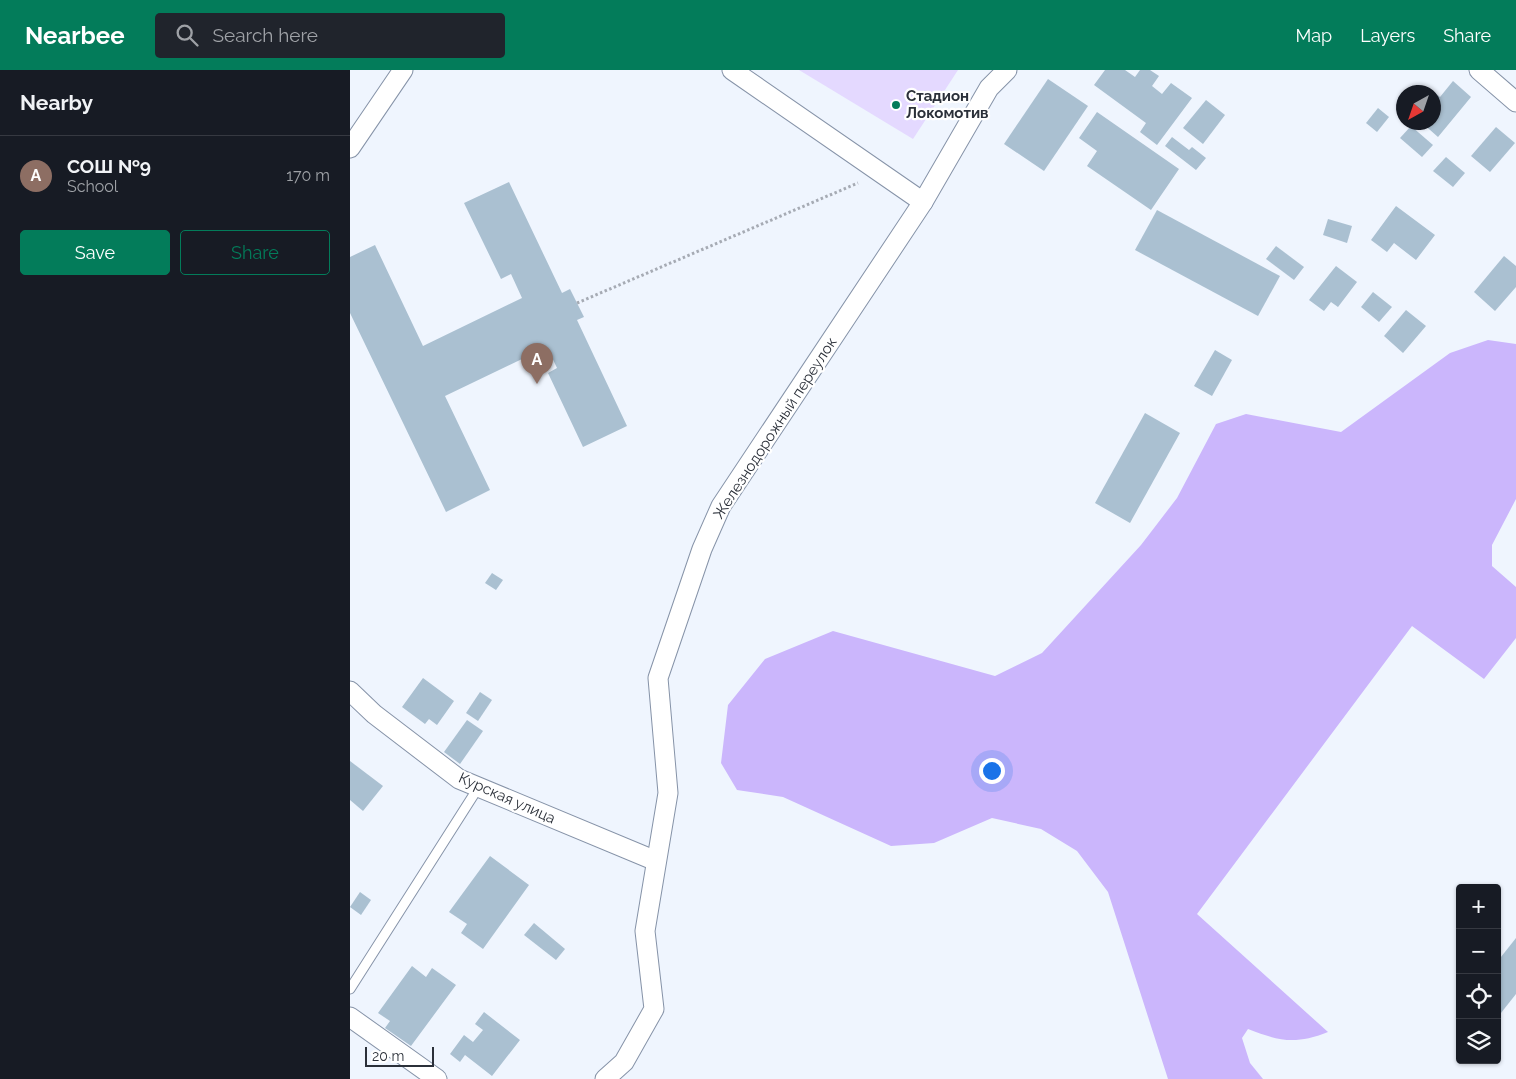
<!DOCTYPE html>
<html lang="en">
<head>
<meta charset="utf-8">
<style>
	:root { --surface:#171b24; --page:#20242c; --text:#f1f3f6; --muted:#9ea1a6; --line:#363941; --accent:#037c5a }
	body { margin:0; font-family:Raleway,sans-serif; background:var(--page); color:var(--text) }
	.controls { position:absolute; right:15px; bottom:15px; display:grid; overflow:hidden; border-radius:5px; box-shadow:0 1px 4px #0004 }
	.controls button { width:45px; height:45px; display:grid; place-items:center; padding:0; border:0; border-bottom:1px solid var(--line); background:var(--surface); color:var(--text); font:25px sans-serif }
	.compass { position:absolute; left:1046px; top:15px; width:45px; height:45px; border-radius:50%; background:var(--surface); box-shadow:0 1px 4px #0004; rotate:220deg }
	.scale { position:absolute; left:15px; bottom:12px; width:69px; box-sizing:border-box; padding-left:5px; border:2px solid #2b3039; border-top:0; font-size:14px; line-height:18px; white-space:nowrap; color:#2b3039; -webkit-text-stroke:4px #fff; paint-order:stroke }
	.you { position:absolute; left:641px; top:700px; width:18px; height:18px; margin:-12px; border:4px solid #fff; border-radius:50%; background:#1a73e8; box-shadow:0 0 0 8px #1a73e833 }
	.badge { display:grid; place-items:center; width:32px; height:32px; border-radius:50%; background:var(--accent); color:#fff; font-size:16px; font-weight:700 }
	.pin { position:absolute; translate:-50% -41px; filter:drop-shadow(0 1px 2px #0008) }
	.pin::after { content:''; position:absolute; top:26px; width:18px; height:15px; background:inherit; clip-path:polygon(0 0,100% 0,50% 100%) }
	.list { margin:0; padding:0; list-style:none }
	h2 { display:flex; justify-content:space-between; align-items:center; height:65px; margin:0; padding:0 20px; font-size:21px }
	h2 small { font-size:16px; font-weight:400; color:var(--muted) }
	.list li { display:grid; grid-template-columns:32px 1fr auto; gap:15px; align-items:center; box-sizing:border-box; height:80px; padding:0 20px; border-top:1px solid var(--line) }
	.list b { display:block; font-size:19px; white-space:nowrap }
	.list p { margin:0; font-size:16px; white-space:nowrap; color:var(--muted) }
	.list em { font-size:16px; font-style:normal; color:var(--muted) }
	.actions { display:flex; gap:10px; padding:15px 20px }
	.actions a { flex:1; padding:11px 0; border:1px solid var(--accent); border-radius:5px; text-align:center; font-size:18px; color:var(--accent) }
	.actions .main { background:var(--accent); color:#fff }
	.icon { flex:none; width:28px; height:28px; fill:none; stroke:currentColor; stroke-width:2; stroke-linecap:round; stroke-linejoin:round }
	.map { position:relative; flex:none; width:1166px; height:1009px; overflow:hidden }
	header { display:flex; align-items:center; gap:30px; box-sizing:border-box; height:70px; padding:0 25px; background:var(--accent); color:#fff }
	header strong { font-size:24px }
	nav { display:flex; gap:28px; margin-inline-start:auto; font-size:18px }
	.search { width:350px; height:45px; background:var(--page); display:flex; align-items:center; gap:12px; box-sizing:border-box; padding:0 18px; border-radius:5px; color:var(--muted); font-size:19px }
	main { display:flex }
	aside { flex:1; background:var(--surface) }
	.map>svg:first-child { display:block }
</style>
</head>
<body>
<header>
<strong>Nearbee</strong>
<div class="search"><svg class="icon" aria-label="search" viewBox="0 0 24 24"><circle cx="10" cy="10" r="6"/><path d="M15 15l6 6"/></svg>Search here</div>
<nav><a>Map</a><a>Layers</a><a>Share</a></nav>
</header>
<main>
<aside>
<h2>Nearby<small></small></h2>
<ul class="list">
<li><span class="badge" style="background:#8d6e63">A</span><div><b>СОШ №9</b><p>School</p></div><em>170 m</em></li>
</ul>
<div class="actions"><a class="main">Save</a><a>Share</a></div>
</aside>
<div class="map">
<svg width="1166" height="1009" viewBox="0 0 1166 1009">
	<rect width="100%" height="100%" fill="#eff5fe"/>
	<!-- green -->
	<path fill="#e4d9ff" d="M449 0H608L563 69Z"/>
	<!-- forest -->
	<path fill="#cbb6fc" d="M1138 270 1166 274V429L1142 475V496L1166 517V568L1134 609 1062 556 847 844 978 962C945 975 929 971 898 959L892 968 900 993 913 1009H818L758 822 727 781 691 759 642 748 584 773 541 776 433 727 387 720 371 693 378 635 415 589 483 561 645 606 692 583 791 475 827 428 866 354 896 344 991 362 1100 283Z"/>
	<!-- building -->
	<g fill="#aac0d1">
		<path d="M755 0H775L785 7 790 0H800L809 6 802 16 812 24 821 13 842 28 807 75 790 62 796 53 744 15Z"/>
		<path d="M698 9 738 36 694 101 654 74Z"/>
		<path d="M1103 11 1121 27 1088 67 1071 52H1084V22L1090 27Z"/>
		<path d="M856 30 875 45 853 74 833 58Z"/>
		<path d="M1028 38 1039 47 1027 62 1016 53Z"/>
		<path d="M747 42 829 99 801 140 737 96 747 81 729 68Z"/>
		<path d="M1061 56 1083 75 1072 87 1050 68Z"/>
		<path d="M1146 57 1165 73 1140 102 1121 86Z"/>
		<path d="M822 67 839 80 842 77 856 88 846 100 815 76Z"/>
		<path d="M1096 87 1115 103 1103 117 1083 101Z"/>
		<path d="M159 112 212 223 220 219 234 247 227 250 277 356 233 377 198 303 207 298 197 277 95 326 140 420 96 442 0 243V187L25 175 73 276 172 228 161 204 151 209 114 133Z"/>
		<path d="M1046 136 1085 165 1066 190 1044 173 1037 182 1021 170Z"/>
		<path d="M807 140 930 206 908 246 785 180Z"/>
		<path d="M978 149 1002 156 997 173 973 165Z"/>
		<path d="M926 176 954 197 944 210 916 189Z"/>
		<path d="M1154 186 1166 196V217L1145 241 1124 222Z"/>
		<path d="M986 196 1007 212 988 237 981 232 974 241 959 230Z"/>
		<path d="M1023 222 1042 237 1029 252 1011 237Z"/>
		<path d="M1056 240 1076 256 1053 283 1034 266Z"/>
		<path d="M865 280 882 290 862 326 844 316Z"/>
		<path d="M795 343 830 363 780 453 745 433Z"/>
		<path d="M142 503 153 510 146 520 135 513Z"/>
		<path d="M73 608 104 631 87 655 79 649 75 654 52 637Z"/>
		<path d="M130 622 142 630 128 651 116 643Z"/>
		<path d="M117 650 133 661 110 694 94 682Z"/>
		<path d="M0 691 33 716 13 741 0 730Z"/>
		<path d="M140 786 179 815 133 879 111 863 117 854 99 842Z"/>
		<path d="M10 822 21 830 11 845 0 837Z"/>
		<path d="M184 853 215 879 206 890 174 865Z"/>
		<path d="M1166 868V924L1147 948V892Z"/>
		<path d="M62 896 76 907 82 898 106 915 61 976 35 958 40 951 28 943Z"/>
		<path d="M134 942 170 970 142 1006 115 985 110 992 100 984 114 965 123 972 133 960 125 954Z"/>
	</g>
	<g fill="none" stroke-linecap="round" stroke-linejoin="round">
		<defs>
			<path id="service" d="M0 919 128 718"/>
			<g id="minor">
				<path d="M382 0 573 132"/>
				<path d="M1129 0 1166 32"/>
				<path d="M0 78 53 0"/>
				<path d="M0 621 24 644 109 709 306 791"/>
				<path d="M0 947 87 1009"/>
				<path d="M255 1009 274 992 304 939 295 861 318 723 308 608 352 479 371 436 573 132 639 18 657 0"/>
			</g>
		</defs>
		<!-- service casing -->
		<use href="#service" stroke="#8693a8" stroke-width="11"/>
		<!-- minor casing -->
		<use href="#minor" stroke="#8693a8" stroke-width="21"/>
		<!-- path -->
		<path stroke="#a6abb4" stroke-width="3" stroke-dasharray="2.5 2.5" stroke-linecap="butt" d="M227 233 508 113"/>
		<!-- service -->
		<use href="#service" stroke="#fff" stroke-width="9"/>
		<!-- minor -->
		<use href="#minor" stroke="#fff" stroke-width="19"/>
	</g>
	<!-- markers -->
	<circle fill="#037c5a" stroke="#fff" stroke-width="2" cx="546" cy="35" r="5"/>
	<g text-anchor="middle" stroke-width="4.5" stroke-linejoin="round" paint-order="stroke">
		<!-- poi labels -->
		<g font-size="15" font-weight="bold" fill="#2b3039" stroke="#fff" text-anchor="start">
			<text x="556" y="31">Стадион<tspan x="556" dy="17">Локомотив</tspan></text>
		</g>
		<!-- street labels -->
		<g font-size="15" fill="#2b3039" stroke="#fff">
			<text transform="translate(425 358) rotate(-57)" y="5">Железнодорожный переулок</text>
			<text transform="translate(157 728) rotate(24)" y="5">Курская улица</text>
		</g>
	</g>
</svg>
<div class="controls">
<button>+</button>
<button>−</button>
<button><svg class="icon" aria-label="locate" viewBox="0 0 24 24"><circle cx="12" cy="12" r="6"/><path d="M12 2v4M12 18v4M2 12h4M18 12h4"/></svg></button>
<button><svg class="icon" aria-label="layers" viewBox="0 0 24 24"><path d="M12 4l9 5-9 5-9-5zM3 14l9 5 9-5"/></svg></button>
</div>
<svg class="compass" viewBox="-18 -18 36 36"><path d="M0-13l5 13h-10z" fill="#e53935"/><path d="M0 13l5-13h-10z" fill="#9ea1a6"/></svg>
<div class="scale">20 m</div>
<div class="you"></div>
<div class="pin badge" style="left:187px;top:314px;background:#8d6e63">A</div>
</div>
</main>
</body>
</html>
